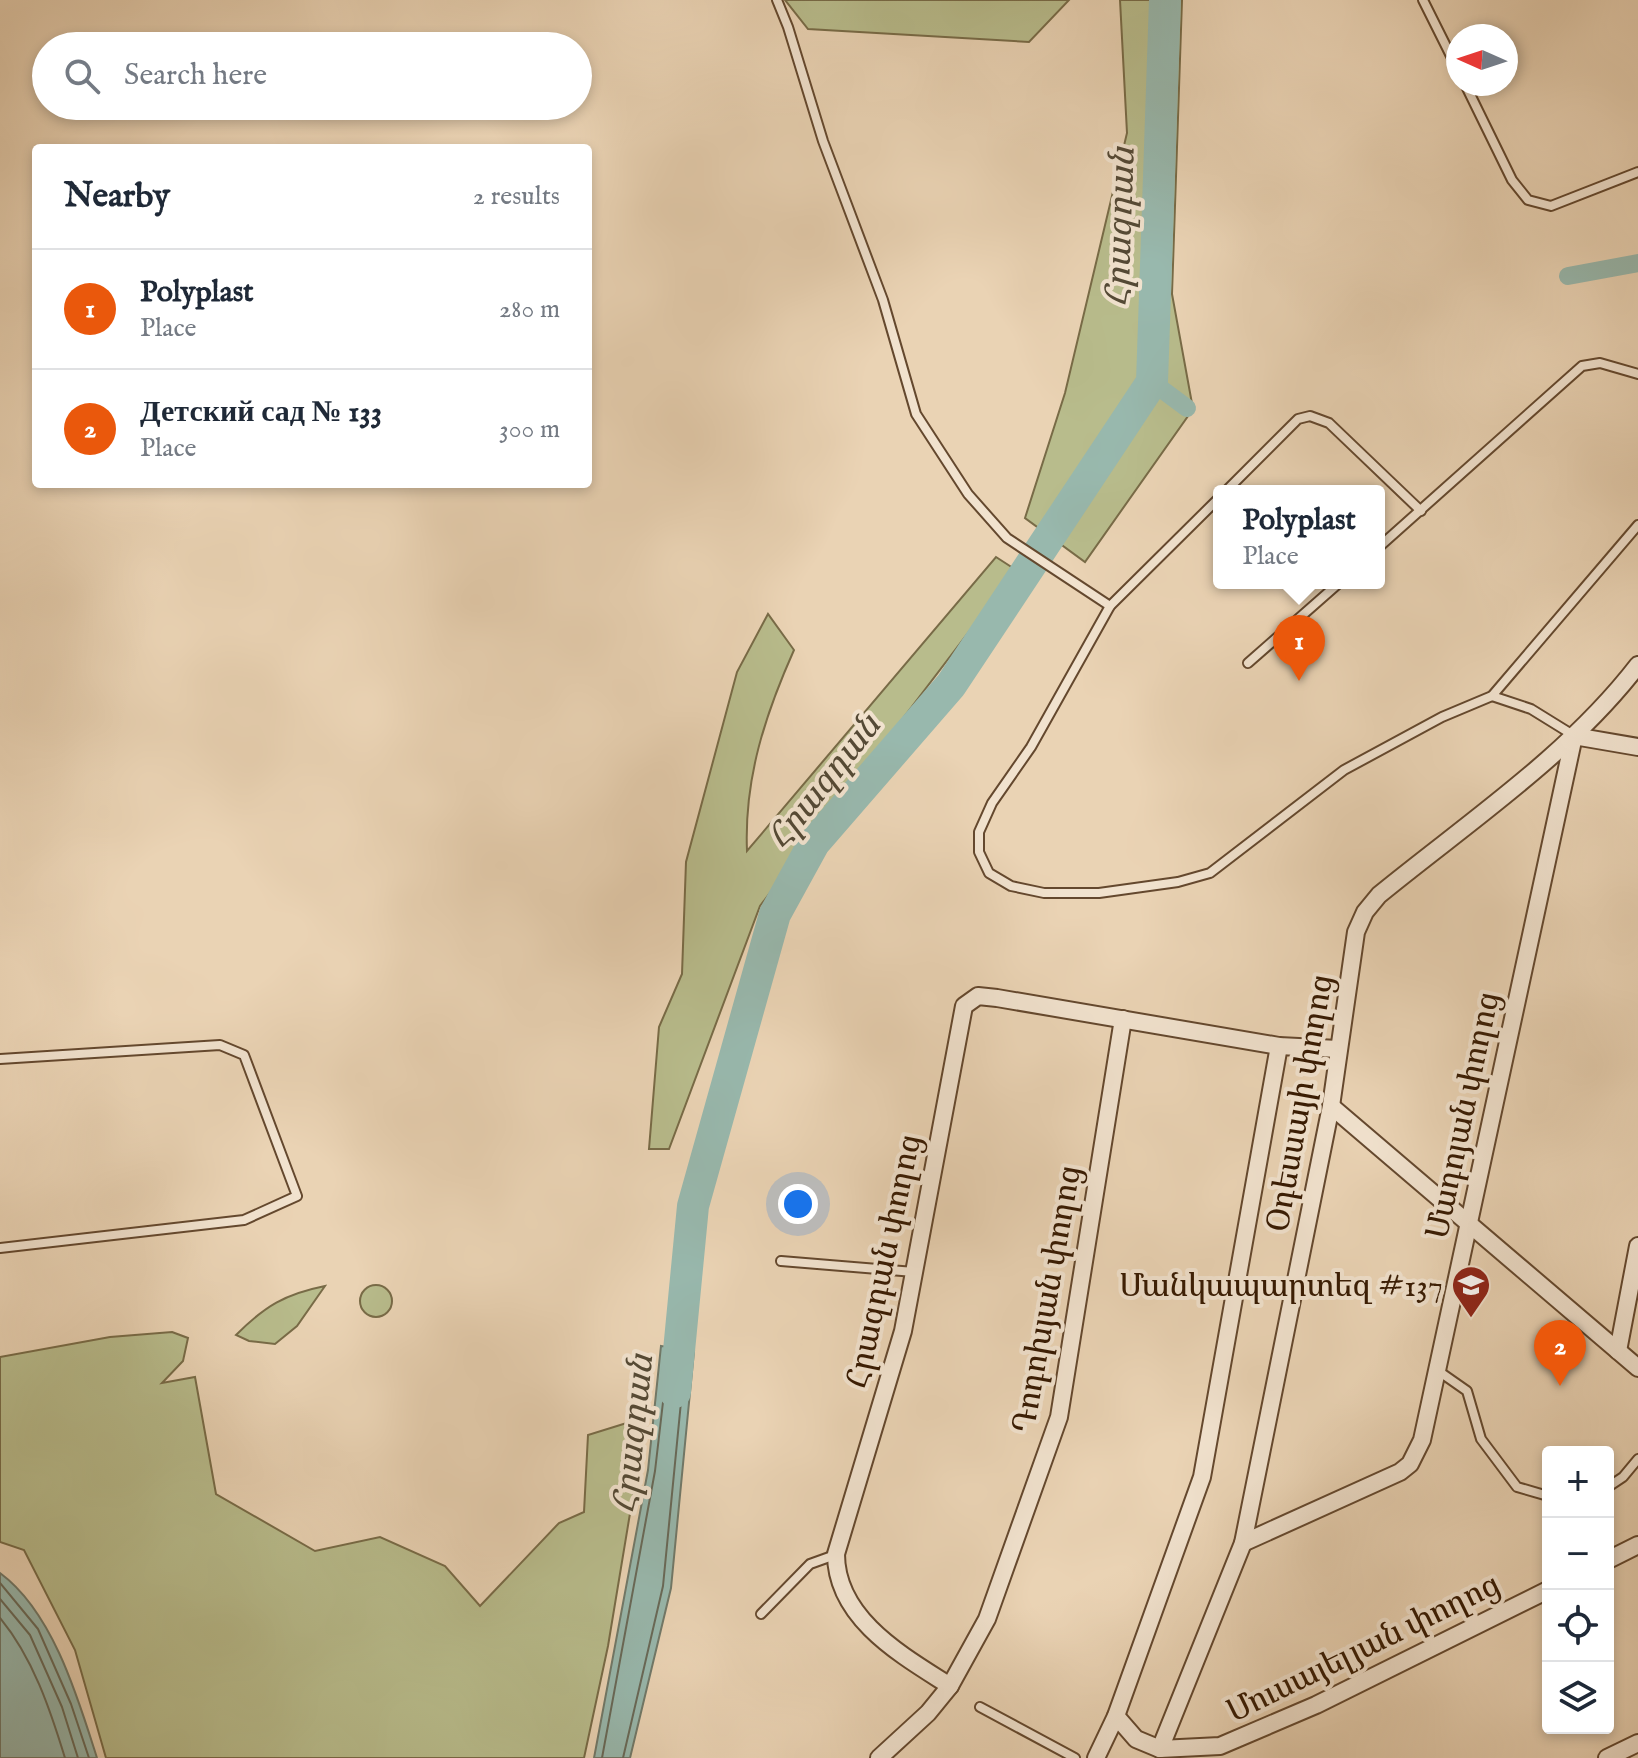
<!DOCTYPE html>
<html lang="en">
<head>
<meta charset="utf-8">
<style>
	:root { --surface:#fff; --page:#f2f2f3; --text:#1f2937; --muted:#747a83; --line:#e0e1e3; --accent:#ea580c }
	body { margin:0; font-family:"IM FELL English","Noto Serif Armenian",serif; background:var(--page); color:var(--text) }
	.controls { position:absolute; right:24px; bottom:24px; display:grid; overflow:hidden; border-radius:8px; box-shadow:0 4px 12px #0003 }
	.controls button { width:72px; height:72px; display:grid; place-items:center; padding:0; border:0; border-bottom:2px solid var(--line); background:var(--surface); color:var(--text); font:40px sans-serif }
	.compass { position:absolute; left:1446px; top:24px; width:72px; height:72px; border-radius:50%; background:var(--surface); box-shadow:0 4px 12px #0003; rotate:273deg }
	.you { position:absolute; left:798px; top:1204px; width:28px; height:28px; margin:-20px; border:6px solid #fff; border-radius:50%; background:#1a73e8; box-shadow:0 0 0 12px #1a73e833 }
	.badge { display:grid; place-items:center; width:52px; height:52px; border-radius:50%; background:var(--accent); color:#fff; font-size:26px; font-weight:700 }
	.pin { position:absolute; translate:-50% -66px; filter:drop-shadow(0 2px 4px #0008) }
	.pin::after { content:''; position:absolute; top:42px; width:28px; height:24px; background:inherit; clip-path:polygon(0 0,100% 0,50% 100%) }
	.popup { position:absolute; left:1213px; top:485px; width:172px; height:104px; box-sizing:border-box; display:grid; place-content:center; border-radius:8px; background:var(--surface); filter:drop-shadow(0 2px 6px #0005); font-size:26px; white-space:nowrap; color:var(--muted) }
	.popup b { font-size:30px; color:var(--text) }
	.popup::after { content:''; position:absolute; left:50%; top:100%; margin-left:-16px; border:16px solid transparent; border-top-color:var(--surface) }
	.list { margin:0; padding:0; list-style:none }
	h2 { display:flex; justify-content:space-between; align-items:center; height:104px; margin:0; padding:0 32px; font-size:34px }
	h2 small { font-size:26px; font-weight:400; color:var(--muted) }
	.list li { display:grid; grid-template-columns:52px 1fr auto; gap:24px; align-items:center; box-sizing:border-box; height:120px; padding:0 32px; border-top:2px solid var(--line) }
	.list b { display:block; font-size:30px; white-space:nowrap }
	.list p { margin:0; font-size:26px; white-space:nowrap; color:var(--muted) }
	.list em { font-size:26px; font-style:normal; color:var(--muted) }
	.icon { flex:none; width:44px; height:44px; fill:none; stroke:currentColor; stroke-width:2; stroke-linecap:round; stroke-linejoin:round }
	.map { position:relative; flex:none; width:1638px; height:1758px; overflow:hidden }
	.search { position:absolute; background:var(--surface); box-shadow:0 4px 12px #0003; left:32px; top:32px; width:560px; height:88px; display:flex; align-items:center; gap:20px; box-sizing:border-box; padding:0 28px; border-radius:44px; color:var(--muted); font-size:30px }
	.panel { position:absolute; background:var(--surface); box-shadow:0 4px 12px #0003; left:32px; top:144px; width:560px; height:344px; border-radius:8px }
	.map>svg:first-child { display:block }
</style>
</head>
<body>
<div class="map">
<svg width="1638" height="1758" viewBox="0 0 1638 1758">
	<rect width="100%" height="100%" fill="#ead3b4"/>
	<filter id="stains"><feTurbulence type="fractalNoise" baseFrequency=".0025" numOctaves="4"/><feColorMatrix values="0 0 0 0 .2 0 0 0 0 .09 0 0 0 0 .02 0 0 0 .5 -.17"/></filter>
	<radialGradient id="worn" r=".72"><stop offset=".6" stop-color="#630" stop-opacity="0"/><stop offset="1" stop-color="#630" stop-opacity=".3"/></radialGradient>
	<!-- green -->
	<g fill="#b8bc8c" stroke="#786b47" stroke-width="2">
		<path d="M785 0H1069L1029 42 808 29Z"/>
		<path d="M1120 0H1182L1172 294 1193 409 1085 562 1025 518 1065 393 1127 133Z"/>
		<path d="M996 557 1016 570 760 906 669 1149H649L659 1027 682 974 686 862 737 672 768 614 794 650C765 715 744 779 747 851Z"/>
		<circle cx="376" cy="1301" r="16"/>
		<path d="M325 1286 297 1326 275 1344 249 1341 236 1335C265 1306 285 1294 325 1286Z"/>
		<path d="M172 1332 188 1338 183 1361 162 1383 195 1377 216 1494 315 1551 380 1537 445 1566 480 1606 559 1523 584 1512 588 1435 646 1417 608 1646 584 1758H106L75 1650 24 1550 0 1542V1357L110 1337Z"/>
	</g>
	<!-- water -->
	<g fill="#98b8ad" stroke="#717969" stroke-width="2">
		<path d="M661 1346 694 1351 671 1588 630 1758H594L648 1470Z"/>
		<path d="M0 1573C53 1612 78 1698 97 1758H0Z"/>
	</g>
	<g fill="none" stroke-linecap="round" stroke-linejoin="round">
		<!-- shore -->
		<g stroke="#686958" stroke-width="2">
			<path d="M0 1583 38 1629 71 1704 89 1758"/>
			<path d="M0 1599 30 1635 62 1707 78 1758"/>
			<path d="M0 1618C33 1658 50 1709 65 1758"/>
			<path d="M602 1758 655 1471 668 1359 672 1356 685 1361 663 1586 623 1758"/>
		</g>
		<!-- canal -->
		<g stroke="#98b8ad" stroke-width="18">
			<path d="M1568 276 1638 263"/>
			<path d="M1152 382 1187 408"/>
		</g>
		<!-- river -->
		<path stroke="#98b8ad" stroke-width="32" d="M675 1392 693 1206 775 914 814 843 951 685 1152 382 1165 0"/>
		<defs>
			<g id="lane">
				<path d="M777 0 788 27 823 141 883 300 916 414 968 494 1007 538 1110 606"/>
				<path d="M1423 0 1458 70"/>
				<path d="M1465 84 1512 180 1528 200 1551 206 1638 172"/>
				<path d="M1226 491 1298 419 1310 416 1329 423 1421 511"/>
				<path d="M1219 498 1110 606 1031 747 992 803 979 832V852L989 873 1011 886 1044 893H1099L1178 882 1210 873 1344 770 1442 717 1492 696 1638 525"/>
				<path d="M1379 547 1582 366 1600 363 1638 374"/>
				<path d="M1248 663 1339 583"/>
				<path d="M1492 696 1531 709 1573 735"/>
				<path d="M0 1059 220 1045 244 1055 297 1196 244 1220 0 1248"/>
				<path d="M781 1261 914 1272"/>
				<path d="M1437 1370 1467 1391 1481 1439 1517 1487 1548 1496"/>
				<path d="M1608 1487 1623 1477 1638 1459"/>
				<path d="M761 1614 810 1564 835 1555"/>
				<path d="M980 1707 1075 1758"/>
			</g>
			<g id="street">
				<path d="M1574 736 1638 747"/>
				<path d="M1331 1106 1638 1368"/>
				<path d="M1618 1351 1638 1246"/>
				<path d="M1243 1543 1400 1472 1410 1464 1422 1440 1574 736"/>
				<path d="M1608 1560 1638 1545"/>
				<path d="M950 1686C903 1656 836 1619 836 1554L903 1331 964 1006 978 996 997 998 1279 1046 1338 1049"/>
				<path d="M1116 1716 1136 1739 1160 1749 1220 1746 1316 1705 1548 1590"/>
				<path d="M1160 1749 1243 1543 1331 1106 1356 932 1365 912 1379 895C1467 823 1568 756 1638 665"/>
				<path d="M879 1758 928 1713 950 1686 987 1619 1059 1417 1123 1019"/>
				<path d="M1096 1758 1116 1716 1202 1477 1279 1046"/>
				<path d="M1607 1758 1638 1743"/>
			</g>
		</defs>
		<!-- lane casing -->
		<use href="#lane" stroke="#64482e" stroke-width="12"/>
		<!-- street casing -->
		<use href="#street" stroke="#64482e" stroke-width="20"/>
		<!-- lane -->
		<use href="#lane" stroke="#f1e2ce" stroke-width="8"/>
		<!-- street -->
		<use href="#street" stroke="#f1e2ce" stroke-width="16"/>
	</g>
	<!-- icons -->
	<defs>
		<symbol id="school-pin" viewBox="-11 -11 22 30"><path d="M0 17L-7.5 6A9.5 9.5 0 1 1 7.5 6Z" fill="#8f2418" stroke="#f1e2ce"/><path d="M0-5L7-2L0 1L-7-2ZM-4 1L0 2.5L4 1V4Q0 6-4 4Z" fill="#fff"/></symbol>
	</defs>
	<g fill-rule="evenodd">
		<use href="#school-pin" x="1449" y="1263" width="44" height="60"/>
	</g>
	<g text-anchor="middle" stroke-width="8" stroke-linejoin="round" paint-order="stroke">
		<!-- street labels -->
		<g font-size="32" fill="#371a02" stroke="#f1e2ce">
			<text transform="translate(1299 1103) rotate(-80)" y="11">Օդեսսայի փողոց</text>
			<text transform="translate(1462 1115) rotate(-78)" y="11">Մադոյան փողոց</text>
			<text transform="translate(883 1261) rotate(-78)" y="11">Հրազդան փողոց</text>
			<text transform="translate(1046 1299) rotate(-80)" y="11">Դոդոխյան փողոց</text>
			<text transform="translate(1363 1647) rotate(-26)" y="11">Մուսայելյան փողոց</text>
		</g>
		<!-- poi labels -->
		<g font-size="32" fill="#371a02" stroke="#f1e2ce" text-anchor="end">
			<text x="1443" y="1296">Մանկապարտեզ #137</text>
		</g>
		<!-- water labels -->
		<g font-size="34" font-style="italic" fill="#544935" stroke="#f1e2ce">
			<text transform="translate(1119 227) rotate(-88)" y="12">Հրազդան</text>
			<text transform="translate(823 781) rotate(-52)" y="12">Հրազդան</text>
			<text transform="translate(632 1434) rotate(-84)" y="12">Հրազդան</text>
		</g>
	</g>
	<rect width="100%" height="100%" filter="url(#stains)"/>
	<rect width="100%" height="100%" fill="url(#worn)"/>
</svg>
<div class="controls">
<button>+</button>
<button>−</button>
<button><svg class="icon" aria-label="locate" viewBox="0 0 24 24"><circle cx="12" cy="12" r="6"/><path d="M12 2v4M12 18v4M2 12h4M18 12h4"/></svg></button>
<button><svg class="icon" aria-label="layers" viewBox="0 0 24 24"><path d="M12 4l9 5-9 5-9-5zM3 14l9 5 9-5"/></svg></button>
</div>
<svg class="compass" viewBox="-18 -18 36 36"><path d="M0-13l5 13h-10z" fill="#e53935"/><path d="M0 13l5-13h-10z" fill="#747a83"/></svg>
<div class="you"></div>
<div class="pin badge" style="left:1299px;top:681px">1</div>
<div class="popup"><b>Polyplast</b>Place</div>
<div class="pin badge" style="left:1560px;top:1386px">2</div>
<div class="search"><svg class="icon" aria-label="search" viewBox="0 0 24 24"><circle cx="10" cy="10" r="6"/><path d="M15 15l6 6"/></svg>Search here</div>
<section class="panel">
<h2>Nearby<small>2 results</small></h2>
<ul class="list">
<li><span class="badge">1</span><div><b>Polyplast</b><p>Place</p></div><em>280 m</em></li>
<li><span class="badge">2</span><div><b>Детский сад № 133</b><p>Place</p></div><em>300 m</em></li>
</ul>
</section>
</div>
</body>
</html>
